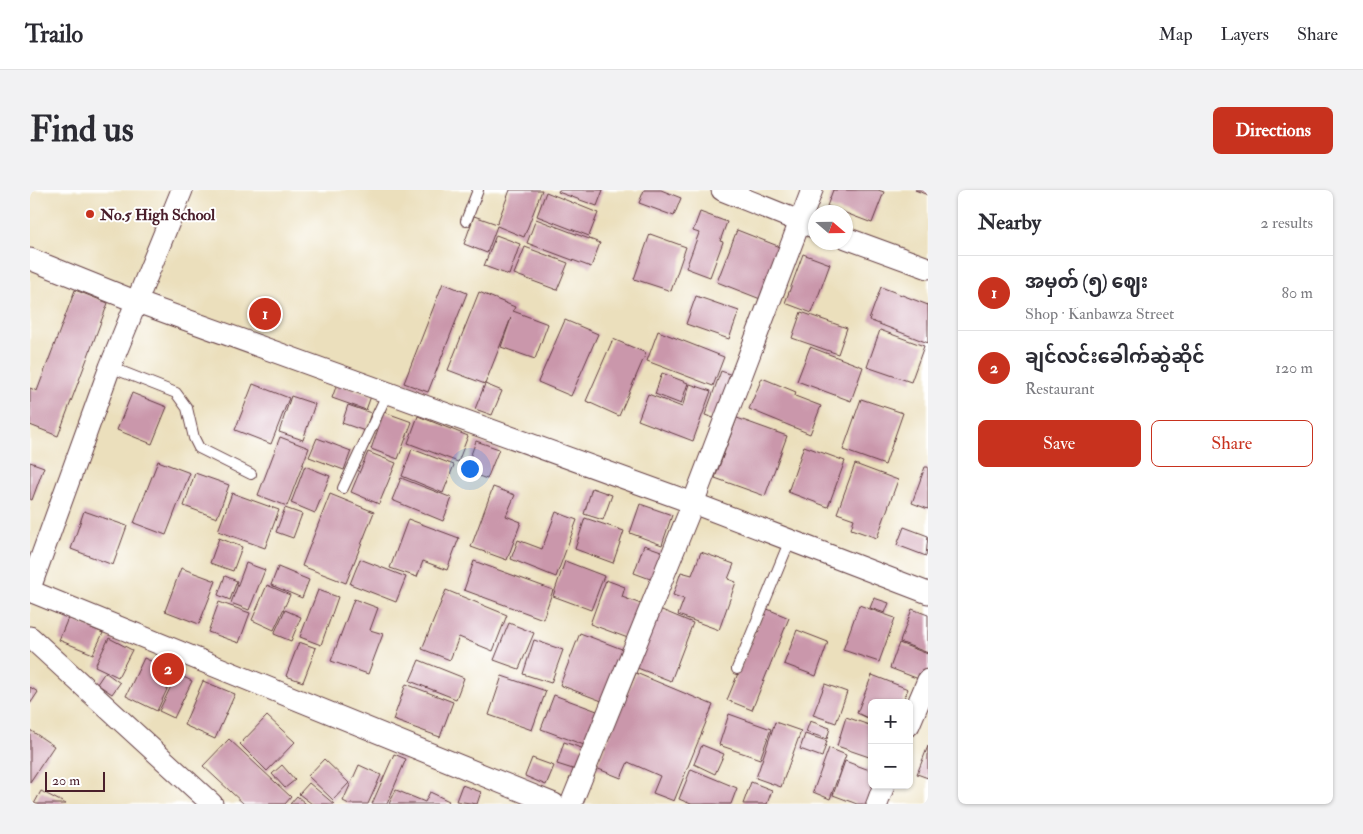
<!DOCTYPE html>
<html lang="en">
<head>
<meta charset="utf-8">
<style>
	:root { --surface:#fff; --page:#f2f2f3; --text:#2b2b33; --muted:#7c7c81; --line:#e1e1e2; --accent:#c8321e }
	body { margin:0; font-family:"IM FELL Double Pica","Noto Sans Myanmar",serif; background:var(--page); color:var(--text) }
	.controls { position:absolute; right:15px; bottom:15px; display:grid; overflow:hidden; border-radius:8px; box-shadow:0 1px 4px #0004 }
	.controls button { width:45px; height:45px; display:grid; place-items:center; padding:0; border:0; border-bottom:1px solid var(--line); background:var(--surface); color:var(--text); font:25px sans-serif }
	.compass { position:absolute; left:778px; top:15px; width:45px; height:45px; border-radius:50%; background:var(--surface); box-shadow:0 1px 4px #0004; rotate:110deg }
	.scale { position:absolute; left:15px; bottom:12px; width:60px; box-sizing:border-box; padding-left:5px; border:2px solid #4a1f2b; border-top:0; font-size:14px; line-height:18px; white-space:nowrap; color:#4a1f2b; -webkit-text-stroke:4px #fff; paint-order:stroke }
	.you { position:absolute; left:439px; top:278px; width:18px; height:18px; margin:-12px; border:4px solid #fff; border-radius:50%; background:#1a73e8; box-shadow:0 0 0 8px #1a73e833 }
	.badge { display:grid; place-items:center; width:32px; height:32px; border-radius:50%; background:var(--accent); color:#fff; font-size:16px; font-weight:700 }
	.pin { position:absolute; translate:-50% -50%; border:2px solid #fff; box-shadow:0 1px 5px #0006 }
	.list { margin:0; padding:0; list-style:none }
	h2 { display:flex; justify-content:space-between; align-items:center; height:65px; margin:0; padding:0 20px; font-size:21px }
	h2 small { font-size:16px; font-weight:400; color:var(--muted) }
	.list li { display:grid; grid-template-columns:32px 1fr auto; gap:15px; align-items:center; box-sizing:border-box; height:75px; padding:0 20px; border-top:1px solid var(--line) }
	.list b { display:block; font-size:19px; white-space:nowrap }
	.list p { margin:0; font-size:16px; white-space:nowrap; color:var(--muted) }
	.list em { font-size:16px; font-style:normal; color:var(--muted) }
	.actions { display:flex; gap:10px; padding:15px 20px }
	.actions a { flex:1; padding:11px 0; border:1px solid var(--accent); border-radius:8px; text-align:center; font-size:18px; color:var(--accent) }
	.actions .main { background:var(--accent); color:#fff }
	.map { position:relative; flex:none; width:898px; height:614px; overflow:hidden; border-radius:8px }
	header { display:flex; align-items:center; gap:30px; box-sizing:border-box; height:70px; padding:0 25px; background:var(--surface); border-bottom:1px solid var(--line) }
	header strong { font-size:24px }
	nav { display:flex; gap:28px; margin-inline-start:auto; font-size:18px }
	.intro { display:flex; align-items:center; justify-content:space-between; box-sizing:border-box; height:120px; padding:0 30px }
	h1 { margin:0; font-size:35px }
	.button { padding:12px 22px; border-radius:8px; background:var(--accent); color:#fff; font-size:18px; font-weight:700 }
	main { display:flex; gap:30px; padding:0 30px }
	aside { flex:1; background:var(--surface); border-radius:8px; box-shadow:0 1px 4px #0004 }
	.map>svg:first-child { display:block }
</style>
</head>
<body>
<header>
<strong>Trailo</strong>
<nav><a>Map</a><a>Layers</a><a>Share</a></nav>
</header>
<div class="intro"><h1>Find us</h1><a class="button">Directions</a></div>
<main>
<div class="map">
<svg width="898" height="614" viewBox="0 0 898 614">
	<rect width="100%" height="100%" fill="#fff"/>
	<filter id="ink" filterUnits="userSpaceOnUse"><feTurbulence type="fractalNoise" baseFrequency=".02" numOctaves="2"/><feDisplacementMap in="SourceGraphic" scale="10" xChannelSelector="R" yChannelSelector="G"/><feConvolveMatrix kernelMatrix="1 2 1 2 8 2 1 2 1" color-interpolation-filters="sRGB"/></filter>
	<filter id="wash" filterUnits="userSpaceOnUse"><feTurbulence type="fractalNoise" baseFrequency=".0096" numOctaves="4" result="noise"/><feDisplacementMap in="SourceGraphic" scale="20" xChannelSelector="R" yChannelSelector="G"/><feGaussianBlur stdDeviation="1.12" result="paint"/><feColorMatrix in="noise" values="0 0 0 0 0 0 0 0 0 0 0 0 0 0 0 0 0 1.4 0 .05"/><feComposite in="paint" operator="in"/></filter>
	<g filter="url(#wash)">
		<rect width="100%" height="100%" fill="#ebdfbc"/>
		<g id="blocks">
			<!-- building -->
			<g fill="#ca97ab">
				<path d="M480 0H512L494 47 467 36 457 63 434 54 444 26 467 34Z"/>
				<path d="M529 0H573L567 16 528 2Z"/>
				<path d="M614 0H631L651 8 644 26 609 13Z"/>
				<path d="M803 0H848L854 2 842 33 797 16Z"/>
				<path d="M885 0H898V5Z"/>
				<path d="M516 2 568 23 559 46 507 26Z"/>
				<path d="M670 22 697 32 690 51 693 52 680 87 656 78 669 43 663 41Z"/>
				<path d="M506 29 570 53 561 77 497 53Z"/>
				<path d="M707 40 753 58 733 110 687 92Z"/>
				<path d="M620 44 656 57 641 101 604 89Z"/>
				<path d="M466 45 490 54 479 85 454 76Z"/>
				<path d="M495 57 538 73 527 100 484 84Z"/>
				<path d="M773 64 800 74 782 123 755 113Z"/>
				<path d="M413 93 437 103 398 202 374 193Z"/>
				<path d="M851 97 898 115V153L839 130Z"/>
				<path d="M45 100 78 113 28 246 0 235V198L7 201Z"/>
				<path d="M449 102 485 117 483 121 518 134 505 169 471 157 481 128 455 194 472 201 462 225 445 219 455 194 418 180Z"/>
				<path d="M666 106 709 121 699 149 656 134Z"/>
				<path d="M771 122 817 138 808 164 762 148Z"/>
				<path d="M535 130 568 144 541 206 508 192Z"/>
				<path d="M850 140 894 156 881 192 837 177Z"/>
				<path d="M628 141 694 167 683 196 617 171Z"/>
				<path d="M583 149 616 163 589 226 556 211Z"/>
				<path d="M780 157 833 177 821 211 767 191Z"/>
				<path d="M691 181 708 187 692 231 675 225Z"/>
				<path d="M632 183 658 193 651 214 625 204Z"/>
				<path d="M732 188 766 202 765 206 791 216 780 244 719 219Z"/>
				<path d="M223 194 259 208 241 254 205 240Z"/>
				<path d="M307 194 341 206 336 220 302 208Z"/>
				<path d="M660 194 681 201 663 251 608 230 618 204 652 217Z"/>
				<path d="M102 203 137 217 122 254 87 240Z"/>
				<path d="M261 206 285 214 273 250 249 242Z"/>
				<path d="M831 209 873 223 855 275 813 260Z"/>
				<path d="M318 215 341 223 335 241 312 233Z"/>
				<path d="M354 222 382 232 368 269 341 259Z"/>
				<path d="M388 226 438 246 428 272 378 253Z"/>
				<path d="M707 228 757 246 735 306 685 288Z"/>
				<path d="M250 247 279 258 257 316 228 305Z"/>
				<path d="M287 248 321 261 314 280 279 267Z"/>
				<path d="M446 251 469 259 457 289 435 281Z"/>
				<path d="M774 256 815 271 798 317 758 302Z"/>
				<path d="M382 259 424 275 413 303 372 286Z"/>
				<path d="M338 262 366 273 349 314 321 302Z"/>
				<path d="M128 271 160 283 136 345 104 333Z"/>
				<path d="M0 272 14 277 2 310 0 309Z"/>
				<path d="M825 274 868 290 847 348 821 339 824 329 807 323Z"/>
				<path d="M275 276 300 286 285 323 261 313Z"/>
				<path d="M895 277H898V319L882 313Z"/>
				<path d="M165 283 199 295 187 328 154 316Z"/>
				<path d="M371 288 422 308 413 331 362 310Z"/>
				<path d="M463 297 485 305 476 326 491 332 477 370 441 357Z"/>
				<path d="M562 298 582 305 573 330 554 324Z"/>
				<path d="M202 303 249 320 235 358 188 341Z"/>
				<path d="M300 304 344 322 316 393 272 376Z"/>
				<path d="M610 314 642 325 632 355 600 343Z"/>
				<path d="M255 318 272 324 263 348 246 342Z"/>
				<path d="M54 321 97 336 83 375 41 359Z"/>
				<path d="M526 322 547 330 526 387 481 369 488 350 512 359Z"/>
				<path d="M555 328 594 341 583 373 545 359Z"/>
				<path d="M378 329 429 348 417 380 393 371 387 387 360 378Z"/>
				<path d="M874 337 898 346 896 366 867 355Z"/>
				<path d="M189 348 212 357 203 381 180 373Z"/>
				<path d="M614 355 634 362 623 390 604 383Z"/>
				<path d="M671 362 704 374 698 389 706 392 689 440 648 425 654 409 643 405 651 382 662 385Z"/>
				<path d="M330 369 376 387 366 412 320 394Z"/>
				<path d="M444 371 523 400 513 429 434 400Z"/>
				<path d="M535 371 574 386 561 420 523 406Z"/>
				<path d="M216 373 235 380 219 420 201 413Z"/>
				<path d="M248 377 279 390 272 408 241 395Z"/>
				<path d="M151 378 186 391 169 434 135 421Z"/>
				<path d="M195 386 207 391 200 410 188 405Z"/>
				<path d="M576 390 595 397 592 407 619 417 606 451 560 434Z"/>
				<path d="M237 395 260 405 244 440 222 430Z"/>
				<path d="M288 400 308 407 291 455 270 447Z"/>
				<path d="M416 400 477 425 463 461 429 447 420 470 392 459Z"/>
				<path d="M844 408 859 413 855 423 840 418Z"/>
				<path d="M324 409 348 418 340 440 353 444 338 484 301 471Z"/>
				<path d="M189 412 220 423 209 453 178 442Z"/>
				<path d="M829 415 865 428 849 472 813 460Z"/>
				<path d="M627 418 663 433 641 491 605 477Z"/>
				<path d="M735 418 759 428 722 520 697 510Z"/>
				<path d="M882 419 898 425V463L870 452Z"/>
				<path d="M255 420 271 427 261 451 244 444Z"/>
				<path d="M38 428 73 443 63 464 29 450Z"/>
				<path d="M479 433 504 443 489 479 464 470Z"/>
				<path d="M767 440 798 452 786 486 754 474Z"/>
				<path d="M550 443 597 461 577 513 530 495Z"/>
				<path d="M79 448 102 460 88 487 65 476Z"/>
				<path d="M504 450 533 460 521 493 493 484Z"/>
				<path d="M269 452 286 458 273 492 256 486Z"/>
				<path d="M869 453 898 464V481L894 491 860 478Z"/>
				<path d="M114 468 145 482 127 521 96 506Z"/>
				<path d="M389 470 434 488 426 509 380 491Z"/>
				<path d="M75 482 90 493 82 504 67 494Z"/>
				<path d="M606 483 683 515 644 611 623 603 630 586 598 572 591 588 566 578Z"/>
				<path d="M147 484 162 491 144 528 129 521Z"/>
				<path d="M842 485 878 499 872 513H842V530L827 523Z"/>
				<path d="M472 486 516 501 502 540 459 525Z"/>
				<path d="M173 491 205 504 185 549 154 535Z"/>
				<path d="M376 494 423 512 410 547 363 530Z"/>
				<path d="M795 494 817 502 806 533 783 525Z"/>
				<path d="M0 497 8 502 0 514Z"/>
				<path d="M524 505 567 521 554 555 511 539Z"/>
				<path d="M699 524 741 539 730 569 689 555Z"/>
				<path d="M237 526 265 552 237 581 210 554Z"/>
				<path d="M816 527 842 536V568L807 556Z"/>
				<path d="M780 531 800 538 797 549 776 542Z"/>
				<path d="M745 532 771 541 751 597 726 588Z"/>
				<path d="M0 540 24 556 0 592Z"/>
				<path d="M775 544 797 551 792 567 770 559Z"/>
				<path d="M199 549 261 607 255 614H214L173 576Z"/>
				<path d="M534 552 557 560 549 581 527 574Z"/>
				<path d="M672 555 694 564 685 584 664 574Z"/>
				<path d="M898 556V588L887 584Z"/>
				<path d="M799 558 816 565 800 609 783 602Z"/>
				<path d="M364 564 376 569 357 614H342Z"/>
				<path d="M502 568 524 576 516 595 495 586Z"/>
				<path d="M294 569 319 593 303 610 278 586Z"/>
				<path d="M815 571 842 581V595H851L845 614H827L803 605Z"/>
				<path d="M252 575 265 590 255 598 242 584Z"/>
				<path d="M329 575 351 585 338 614H319L313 611Z"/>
				<path d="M661 579 707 598 701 614H661L649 609Z"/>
				<path d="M721 592 742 600 737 614H713Z"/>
				<path d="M279 593 304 614H282L269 604Z"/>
				<path d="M432 595 451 602 447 614 426 611Z"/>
				<path d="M366 600 395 612 400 602 419 611 417 614H359Z"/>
				<path d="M11 601 36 614H4Z"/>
				<path d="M267 606 276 614H260Z"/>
			</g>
		</g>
	</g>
	<g filter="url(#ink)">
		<use href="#blocks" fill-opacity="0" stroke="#623c41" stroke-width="1"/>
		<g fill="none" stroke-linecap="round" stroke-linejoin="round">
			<defs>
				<g id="service">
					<path d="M436 31 448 0"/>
					<path d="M80 177 146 203 157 218 164 248 169 258 221 284"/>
					<path d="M313 298 358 202"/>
					<path d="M707 479 760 350"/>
				</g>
				<g id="minor">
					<path d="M692 0 786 38"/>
					<path d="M816 48 898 78"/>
					<path d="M0 69 107 112 663 313 898 403"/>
					<path d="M0 398 80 177 152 0"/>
					<path d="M0 401 524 614"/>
					<path d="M0 447 182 614"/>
					<path d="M879 535 898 490"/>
					<path d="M541 614 663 313 782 0"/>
					<path d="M847 614 854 595"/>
				</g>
			</defs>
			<!-- service casing -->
			<use href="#service" stroke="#623c41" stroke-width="12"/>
			<!-- minor casing -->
			<use href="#minor" stroke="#623c41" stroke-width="23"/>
			<!-- service -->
			<use href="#service" stroke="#fff" stroke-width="10"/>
			<!-- minor -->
			<use href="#minor" stroke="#fff" stroke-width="21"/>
		</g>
	</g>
	<!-- markers -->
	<circle fill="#c8321e" stroke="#fff" stroke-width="2" cx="60" cy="24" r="5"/>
	<g text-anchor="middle" stroke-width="4" stroke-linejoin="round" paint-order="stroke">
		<!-- poi labels -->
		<g font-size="16" font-weight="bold" fill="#4a1f2b" stroke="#fff" text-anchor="start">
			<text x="70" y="30">No.5 High School</text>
		</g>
	</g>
</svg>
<div class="controls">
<button>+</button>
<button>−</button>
</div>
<svg class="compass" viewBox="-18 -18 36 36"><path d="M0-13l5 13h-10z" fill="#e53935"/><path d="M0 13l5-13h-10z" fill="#7c7c81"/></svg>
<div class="scale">20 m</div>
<div class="you"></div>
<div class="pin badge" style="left:235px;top:124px">1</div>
<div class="pin badge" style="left:138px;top:479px">2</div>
</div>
<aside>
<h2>Nearby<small>2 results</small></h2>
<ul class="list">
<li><span class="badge">1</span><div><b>အမှတ် (၅) ဈေး</b><p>Shop · Kanbawza Street</p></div><em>80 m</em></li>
<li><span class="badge">2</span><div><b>ချင်လင်းခေါက်ဆွဲဆိုင်</b><p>Restaurant</p></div><em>120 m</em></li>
</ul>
<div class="actions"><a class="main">Save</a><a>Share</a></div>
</aside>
</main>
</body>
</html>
